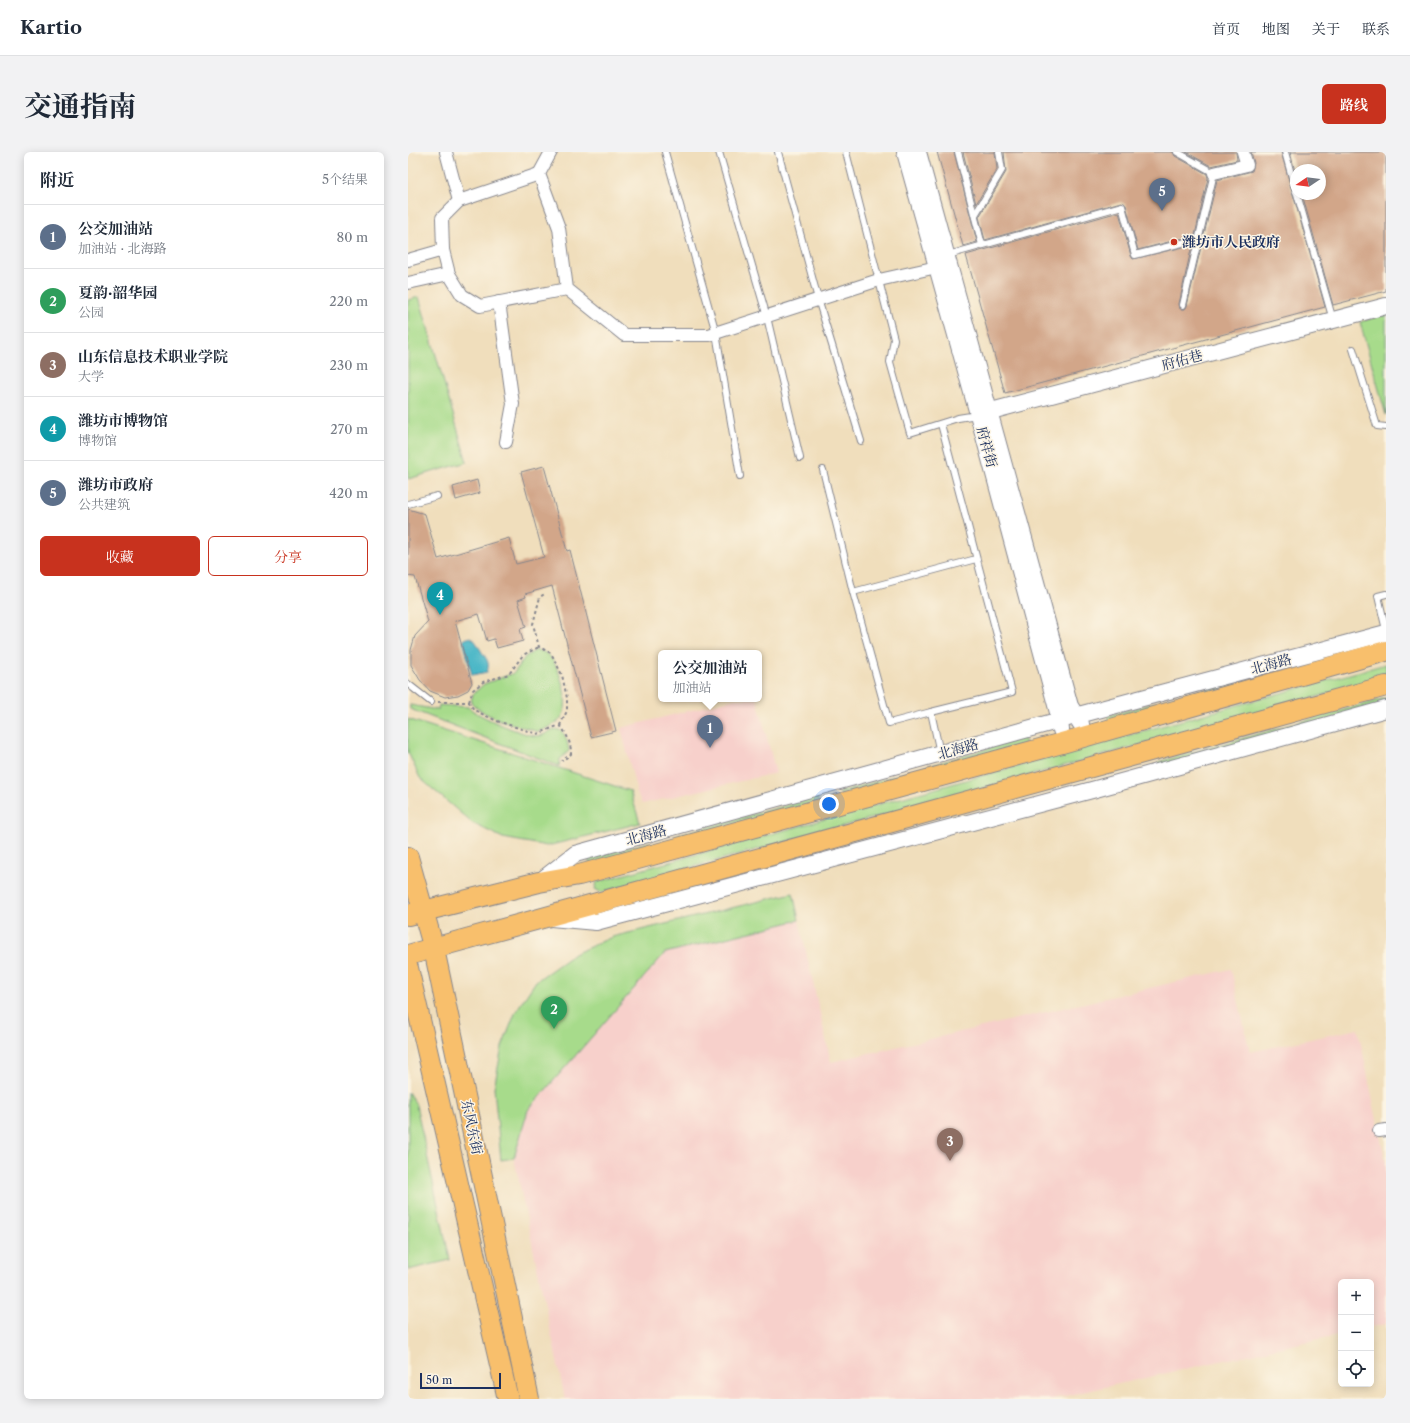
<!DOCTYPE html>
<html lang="zh">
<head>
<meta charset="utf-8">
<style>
	:root { --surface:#fff; --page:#f2f2f3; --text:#1f2937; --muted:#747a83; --line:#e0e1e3; --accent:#c8321e }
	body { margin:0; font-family:"Libre Caslon Text","Noto Serif SC",serif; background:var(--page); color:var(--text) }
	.controls { position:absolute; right:12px; bottom:12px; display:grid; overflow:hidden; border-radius:6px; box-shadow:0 2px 10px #0003 }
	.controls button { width:36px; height:36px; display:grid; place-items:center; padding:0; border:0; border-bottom:1px solid var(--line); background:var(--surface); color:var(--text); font:20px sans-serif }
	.compass { position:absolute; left:882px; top:12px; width:36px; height:36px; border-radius:50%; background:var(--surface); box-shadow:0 2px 10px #0003; rotate:257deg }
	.scale { position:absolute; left:12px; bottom:10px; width:81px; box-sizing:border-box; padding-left:4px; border:2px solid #1b2f5e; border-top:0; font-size:11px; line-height:14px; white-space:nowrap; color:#1b2f5e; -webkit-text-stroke:3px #fcf5e5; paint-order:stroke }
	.you { position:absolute; left:421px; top:652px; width:14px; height:14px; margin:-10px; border:3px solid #fff; border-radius:50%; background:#1a73e8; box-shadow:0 0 0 6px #1a73e833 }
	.badge { display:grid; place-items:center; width:26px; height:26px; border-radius:50%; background:var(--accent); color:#fff; font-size:13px; font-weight:700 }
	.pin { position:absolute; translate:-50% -33px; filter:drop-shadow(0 1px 2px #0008) }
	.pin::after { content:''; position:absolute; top:21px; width:14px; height:12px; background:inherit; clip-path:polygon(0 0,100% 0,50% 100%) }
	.popup { position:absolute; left:250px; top:498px; width:104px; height:52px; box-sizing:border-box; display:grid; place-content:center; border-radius:6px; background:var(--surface); filter:drop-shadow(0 1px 3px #0005); font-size:13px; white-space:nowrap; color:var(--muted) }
	.popup b { font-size:15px; color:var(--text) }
	.popup::after { content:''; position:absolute; left:50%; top:100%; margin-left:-8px; border:8px solid transparent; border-top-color:var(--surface) }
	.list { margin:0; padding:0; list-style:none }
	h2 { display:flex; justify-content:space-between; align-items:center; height:52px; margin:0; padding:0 16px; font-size:17px }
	h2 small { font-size:13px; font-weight:400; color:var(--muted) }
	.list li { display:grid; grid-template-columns:26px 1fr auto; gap:12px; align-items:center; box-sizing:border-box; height:64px; padding:0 16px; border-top:1px solid var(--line) }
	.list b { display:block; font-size:15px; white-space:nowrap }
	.list p { margin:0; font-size:13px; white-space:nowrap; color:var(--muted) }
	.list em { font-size:13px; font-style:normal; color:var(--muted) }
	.actions { display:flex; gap:8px; padding:12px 16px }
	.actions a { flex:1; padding:9px 0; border:1px solid var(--accent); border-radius:6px; text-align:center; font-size:14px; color:var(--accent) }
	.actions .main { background:var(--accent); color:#fff }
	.icon { flex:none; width:22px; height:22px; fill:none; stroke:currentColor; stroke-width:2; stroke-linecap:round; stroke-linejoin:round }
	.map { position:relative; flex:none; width:978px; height:1247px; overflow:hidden; border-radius:6px }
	header { display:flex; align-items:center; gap:24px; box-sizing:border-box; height:56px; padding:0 20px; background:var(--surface); border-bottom:1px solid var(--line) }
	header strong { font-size:19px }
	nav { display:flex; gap:22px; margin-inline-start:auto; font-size:14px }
	.intro { display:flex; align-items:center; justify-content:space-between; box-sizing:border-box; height:96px; padding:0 24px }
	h1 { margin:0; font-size:28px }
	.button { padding:10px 18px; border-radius:6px; background:var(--accent); color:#fff; font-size:14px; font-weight:700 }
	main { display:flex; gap:24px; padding:0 24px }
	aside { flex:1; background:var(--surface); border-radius:6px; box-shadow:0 2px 10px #0003 }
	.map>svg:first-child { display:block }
</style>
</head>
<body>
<header>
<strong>Kartio</strong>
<nav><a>首页</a><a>地图</a><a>关于</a><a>联系</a></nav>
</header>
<div class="intro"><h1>交通指南</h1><a class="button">路线</a></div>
<main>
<aside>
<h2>附近<small>5个结果</small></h2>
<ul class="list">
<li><span class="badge" style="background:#5c6f8a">1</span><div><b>公交加油站</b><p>加油站 · 北海路</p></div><em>80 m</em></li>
<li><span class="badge" style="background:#2e9e5b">2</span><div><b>夏韵·韶华园</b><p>公园</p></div><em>220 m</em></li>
<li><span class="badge" style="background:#8d6e63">3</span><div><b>山东信息技术职业学院</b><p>大学</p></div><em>230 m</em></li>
<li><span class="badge" style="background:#0f9aa8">4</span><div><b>潍坊市博物馆</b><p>博物馆</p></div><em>270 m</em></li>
<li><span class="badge" style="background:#5c6f8a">5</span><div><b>潍坊市政府</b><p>公共建筑</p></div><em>420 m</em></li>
</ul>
<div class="actions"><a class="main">收藏</a><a>分享</a></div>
</aside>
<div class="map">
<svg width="978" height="1247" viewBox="0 0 978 1247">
	<rect width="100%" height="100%" fill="#fcf5e5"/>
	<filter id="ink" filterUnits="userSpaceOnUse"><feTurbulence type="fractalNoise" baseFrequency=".025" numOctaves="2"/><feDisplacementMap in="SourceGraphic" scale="8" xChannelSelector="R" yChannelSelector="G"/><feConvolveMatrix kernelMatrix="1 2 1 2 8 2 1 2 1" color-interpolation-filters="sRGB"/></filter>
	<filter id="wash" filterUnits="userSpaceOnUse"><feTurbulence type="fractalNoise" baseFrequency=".012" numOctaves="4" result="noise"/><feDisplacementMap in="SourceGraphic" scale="16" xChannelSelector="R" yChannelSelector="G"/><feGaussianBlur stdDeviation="0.9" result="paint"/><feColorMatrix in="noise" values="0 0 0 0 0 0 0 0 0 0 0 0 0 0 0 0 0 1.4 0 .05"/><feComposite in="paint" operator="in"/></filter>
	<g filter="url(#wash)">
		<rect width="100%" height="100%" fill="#f0debc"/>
		<!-- built -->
		<g fill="#f7d0cb">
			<path d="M327 547H349L368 621 234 652 229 641 213 576Z"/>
			<path d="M391 768 423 910 823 817 842 900 950 877 978 1012V1172L963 1175V1130H933V1182L644 1247H157L106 1006 120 958 257 801Z"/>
		</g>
		<!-- green -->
		<g fill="#a7db8b" stroke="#618574">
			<path d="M11 145 59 310 0 327V148Z"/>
			<path d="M978 162V263L952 170Z"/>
			<path d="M978 488V492L701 569 699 564Z"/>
			<path d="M128 498C133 499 138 500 142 505 151 514 161 547 156 560 153 572 140 575 130 580 111 573 75 566 63 550L65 542 76 532 106 521 117 505Z"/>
			<path d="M978 512V526L193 740 187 737 189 730Z"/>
			<path d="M978 546V551L752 615 750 610Z"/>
			<path d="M2 553 30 558 31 553 60 555C69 564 119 585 130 584 137 584 145 575 151 578 158 581 160 592 161 599L152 607 151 614 2 557Z"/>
			<path d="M0 567 222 639 232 671 139 694 95 686 64 671 12 626 0 600Z"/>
			<path d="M616 586 618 591 432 643V640Z"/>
			<path d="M409 645 411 649 269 686 268 683Z"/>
			<path d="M242 690 244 694 181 711 180 706Z"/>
			<path d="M385 741 391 768 257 801 120 958 106 1006 93 1008 86 936 94 895 108 859 128 829 166 802 204 785Z"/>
			<path d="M0 940 8 953 42 1108 0 1118Z"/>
		</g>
		<!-- water -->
		<path fill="#4bb7c7" stroke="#337392" d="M62 485C68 488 68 491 72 497 77 506 83 509 79 520L64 523 55 488Z"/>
		<g id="blocks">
			<!-- building -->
			<g fill="#d2a689">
				<path d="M529 0H546L569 90 555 94Z"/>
				<path d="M555 0H587L589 17 568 52Z"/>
				<path d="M596 0H765L767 4 799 22 800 26 787 83 730 98 718 53 713 50 577 88 571 65 598 20Z"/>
				<path d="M778 0H828L829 8 803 14Z"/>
				<path d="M843 0H873L917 155 597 241 558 103 711 60 723 104 725 107 784 93 771 152 772 157H777L779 154 809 28 844 19 846 11Z"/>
				<path d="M882 0H978V139L925 153 894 42H912V18H888V23Z"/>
				<path d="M136 314 159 399 162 398 208 579 183 585 144 434 117 442 118 445 110 448 118 475 112 477 115 489 89 496 86 487 79 489 71 462 47 469 64 531 60 538 50 543 37 545 22 539 12 528 3 513V498L7 484 20 470 7 425 0 424V357L17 362 30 407 101 386 108 412 136 405 113 320Z"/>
				<path d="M69 328 72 341 48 348 45 335Z"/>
			</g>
		</g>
	</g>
	<g filter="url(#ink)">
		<use href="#blocks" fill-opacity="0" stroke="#86868d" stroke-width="1"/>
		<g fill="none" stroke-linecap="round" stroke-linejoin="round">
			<defs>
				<g id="service">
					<path d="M257 0 308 181 332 324"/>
					<path d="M311 0 359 165 392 306"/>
					<path d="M370 0 410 147 453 289"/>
					<path d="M438 0 486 187 482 210 502 281 550 266 569 263"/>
					<path d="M550 0 574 93"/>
					<path d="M769 0 806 21 775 153"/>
					<path d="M877 0 888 40"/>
					<path d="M889 42 925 168"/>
					<path d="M567 63 594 18 591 0"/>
					<path d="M540 103 714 54 727 103 790 87"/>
					<path d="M945 197 969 274 978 275"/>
					<path d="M415 318 445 440"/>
					<path d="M0 352 29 344"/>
					<path d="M978 442 970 444 978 478"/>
					<path d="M0 532 23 550"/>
					<path d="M523 560 481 571 445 440 568 407"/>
					<path d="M532 601 523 560 604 540 533 272"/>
				</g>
				<g id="minor">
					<path d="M38 0 51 49"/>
					<path d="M143 0 131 22 151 76 159 137 216 183H301L471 128 529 115"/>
					<path d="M806 21 839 13 835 0"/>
					<path d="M35 98 41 122"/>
					<path d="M0 108 35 98 34 66 51 49 131 22"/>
					<path d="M0 131 41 122 54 143 72 154 159 137"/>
					<path d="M91 150 105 252 98 290"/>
					<path d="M971 979 978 978"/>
				</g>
				<g id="tertiary">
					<path d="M497 0 570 262 652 568 653 578"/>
					<path d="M510 0 662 554 673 572"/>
					<path d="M572 262 978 154"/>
					<path d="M131 730 167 702 667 564 978 481"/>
					<path d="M143 766 188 770 684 638 978 557"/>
				</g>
				<g id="primary">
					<path d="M0 705 26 797 121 1247"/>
					<path d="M0 763 131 730 171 723 654 591 978 499"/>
					<path d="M0 803 978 534"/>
					<path d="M0 816 100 1247"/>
				</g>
			</defs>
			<!-- service casing -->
			<use href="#service" stroke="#86868d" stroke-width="8"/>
			<!-- minor casing -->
			<use href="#minor" stroke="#86868d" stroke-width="14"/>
			<!-- tertiary casing -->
			<use href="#tertiary" stroke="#86868d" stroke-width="18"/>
			<!-- primary casing -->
			<use href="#primary" stroke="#86868d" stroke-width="22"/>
			<!-- path -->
			<g stroke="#86868d" stroke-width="2" stroke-dasharray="3 3" stroke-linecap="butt">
				<path d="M30 550H61L66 558 89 569 129 582 152 573 159 559V546L154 523 143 501 131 495 125 472 132 445 138 441"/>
				<path d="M61 550 65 538 75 530 101 522 115 503 131 495"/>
				<path d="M152 573C159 583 163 590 163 602L154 609"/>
			</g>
			<!-- service -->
			<use href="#service" stroke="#fff" stroke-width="6"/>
			<!-- minor -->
			<use href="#minor" stroke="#fff" stroke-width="12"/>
			<!-- tertiary -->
			<use href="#tertiary" stroke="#fff" stroke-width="16"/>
			<!-- primary -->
			<use href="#primary" stroke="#f8bf6c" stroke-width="20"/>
		</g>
	</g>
	<!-- markers -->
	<circle fill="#c8321e" stroke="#fcf5e5" stroke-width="1.5" cx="766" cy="90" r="4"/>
	<g text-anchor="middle" stroke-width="3" stroke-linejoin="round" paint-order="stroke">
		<!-- poi labels -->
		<g font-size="14" font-weight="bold" fill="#1b2f5e" stroke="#fcf5e5" text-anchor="start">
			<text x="774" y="95">潍坊市人民政府</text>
		</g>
		<!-- street labels -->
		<g font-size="14" fill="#1b2f5e" stroke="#fcf5e5">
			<text transform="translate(774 208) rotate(-15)" y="5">府佑巷</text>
			<text transform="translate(579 295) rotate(75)" y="5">府祥街</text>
			<text transform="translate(863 512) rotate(-15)" y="5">北海路</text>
			<text transform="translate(550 597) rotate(-16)" y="5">北海路</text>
			<text transform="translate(238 683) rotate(-15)" y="5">北海路</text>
			<text transform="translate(64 975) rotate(78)" y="5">东风东街</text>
		</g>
	</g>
</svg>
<div class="controls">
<button>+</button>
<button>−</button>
<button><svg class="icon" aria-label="locate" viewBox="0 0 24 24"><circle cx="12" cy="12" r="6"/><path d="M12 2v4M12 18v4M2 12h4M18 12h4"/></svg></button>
</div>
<svg class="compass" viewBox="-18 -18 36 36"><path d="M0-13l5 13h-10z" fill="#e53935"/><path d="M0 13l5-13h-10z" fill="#747a83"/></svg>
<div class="scale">50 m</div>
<div class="you"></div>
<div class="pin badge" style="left:302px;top:596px;background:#5c6f8a">1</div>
<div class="popup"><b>公交加油站</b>加油站</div>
<div class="pin badge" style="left:146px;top:877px;background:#2e9e5b">2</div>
<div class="pin badge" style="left:542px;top:1009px;background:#8d6e63">3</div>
<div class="pin badge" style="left:32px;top:463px;background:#0f9aa8">4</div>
<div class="pin badge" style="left:754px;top:59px;background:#5c6f8a">5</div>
</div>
</main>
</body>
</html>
